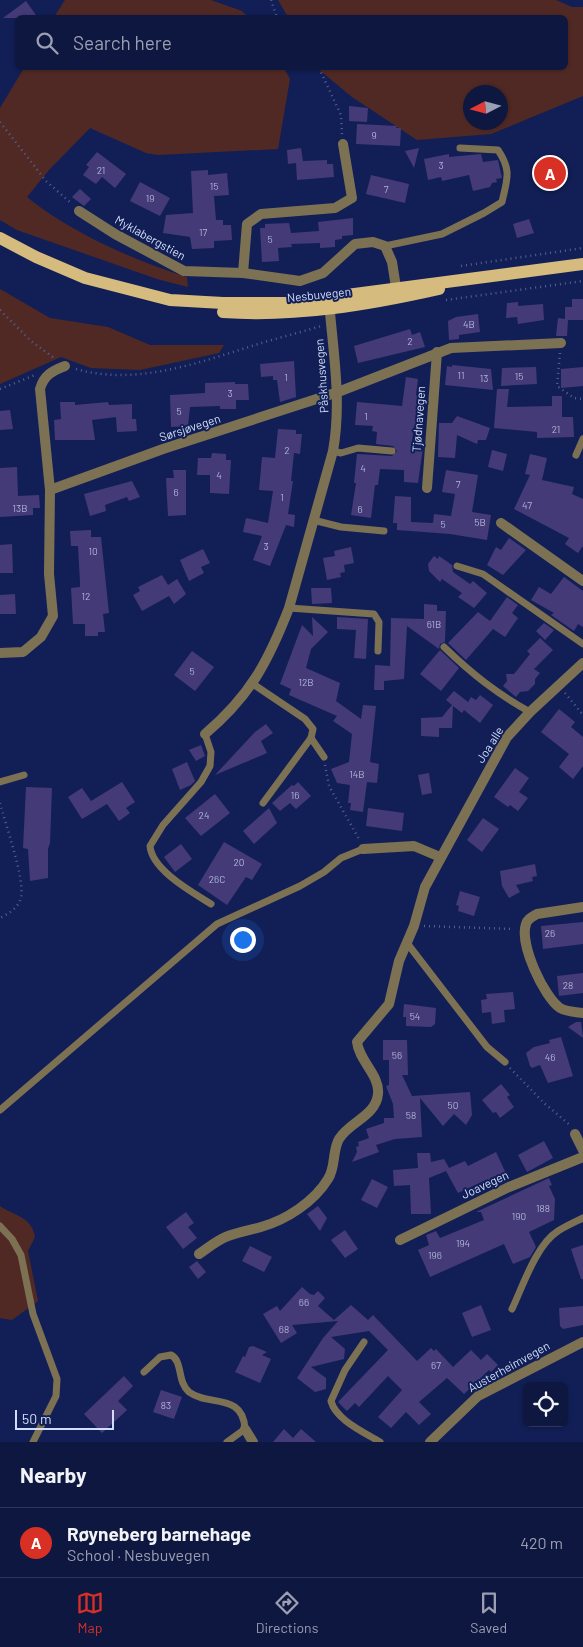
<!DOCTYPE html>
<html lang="en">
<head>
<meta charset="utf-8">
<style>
	:root { --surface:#0e1740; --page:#1c244b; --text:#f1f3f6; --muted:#9b9fb1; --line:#2e3659; --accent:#d93025 }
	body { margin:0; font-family:Barlow,sans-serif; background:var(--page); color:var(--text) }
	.controls { position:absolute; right:15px; bottom:15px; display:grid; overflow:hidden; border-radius:8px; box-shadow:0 1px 4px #0004 }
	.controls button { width:45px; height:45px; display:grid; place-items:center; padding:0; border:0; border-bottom:1px solid var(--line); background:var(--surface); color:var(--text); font:25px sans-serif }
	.compass { position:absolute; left:463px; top:85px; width:45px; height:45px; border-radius:50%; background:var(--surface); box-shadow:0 1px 4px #0004; rotate:264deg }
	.scale { position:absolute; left:15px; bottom:12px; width:99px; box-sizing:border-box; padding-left:5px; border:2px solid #d2ddf9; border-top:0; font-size:14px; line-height:18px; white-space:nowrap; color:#d2ddf9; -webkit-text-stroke:4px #121f56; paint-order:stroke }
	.you { position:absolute; left:242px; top:939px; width:18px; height:18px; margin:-12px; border:4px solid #fff; border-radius:50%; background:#1a73e8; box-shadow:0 0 0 8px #1a73e833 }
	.badge { display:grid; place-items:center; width:32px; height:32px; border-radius:50%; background:var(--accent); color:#fff; font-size:16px; font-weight:700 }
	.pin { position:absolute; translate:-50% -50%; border:2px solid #fff; box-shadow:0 1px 5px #0006 }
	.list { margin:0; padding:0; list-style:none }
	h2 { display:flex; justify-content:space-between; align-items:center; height:65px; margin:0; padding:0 20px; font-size:21px }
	h2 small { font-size:16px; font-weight:400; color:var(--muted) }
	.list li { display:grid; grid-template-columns:32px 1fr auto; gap:15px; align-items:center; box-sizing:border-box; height:70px; padding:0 20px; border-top:1px solid var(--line) }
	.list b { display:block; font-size:19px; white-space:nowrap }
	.list p { margin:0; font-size:16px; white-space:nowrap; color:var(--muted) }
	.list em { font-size:16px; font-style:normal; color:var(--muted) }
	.icon { flex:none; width:28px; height:28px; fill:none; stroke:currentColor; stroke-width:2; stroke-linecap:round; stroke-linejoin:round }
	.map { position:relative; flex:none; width:583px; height:1442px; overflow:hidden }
	.search { position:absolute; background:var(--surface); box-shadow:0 1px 4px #0004; left:15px; right:15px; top:15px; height:55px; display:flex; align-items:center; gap:12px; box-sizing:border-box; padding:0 18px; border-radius:8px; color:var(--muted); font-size:19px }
	.sheet { height:135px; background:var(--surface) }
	nav { display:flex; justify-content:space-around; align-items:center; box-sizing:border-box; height:70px; border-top:1px solid var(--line); background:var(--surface); font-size:14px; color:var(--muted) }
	nav a { display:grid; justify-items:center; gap:2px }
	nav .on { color:var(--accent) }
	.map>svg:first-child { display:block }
</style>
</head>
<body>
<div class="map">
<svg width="583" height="1442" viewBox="0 0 583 1442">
	<rect width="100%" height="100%" fill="#121f56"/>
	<!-- green -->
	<g fill="#512924" fill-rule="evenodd">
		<path d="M65 0H211L242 11 248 17H54Z"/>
		<path d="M278 0H556L572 7H583V96L491 134 417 140 352 97 317 68H566V18L288 17ZM470 92H500V122H470Z"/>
		<path d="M24 68H284L290 79 278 149 158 155 146 153 90 128 49 170 27 197C68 231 135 261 187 277L188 287 157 279 17 230 0 220V108Z"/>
		<path d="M0 289 50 318 108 327 150 345H224L219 353 140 370 91 368 61 357 0 384Z"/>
		<path d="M0 1206C16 1217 31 1216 35 1237L28 1251 38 1301 12 1320 0 1318Z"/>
	</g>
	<!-- building -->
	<g fill="#443a77">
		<path d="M26 1 38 18H3Z"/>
		<path d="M349 106 368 108 367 122 349 121Z"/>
		<path d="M357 124 397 126 396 128H401L400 146 356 144Z"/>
		<path d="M301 148 303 161 327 160V164H333L334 177 297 180 296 163 288 164 287 150Z"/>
		<path d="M419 148 414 168 405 151Z"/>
		<path d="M97 152 126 174 115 188 102 177 96 184 83 175 89 167 86 165Z"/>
		<path d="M449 154V157L481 154 483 162 498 160 502 178 496 179 497 182 492 183 490 187 473 191 469 175 442 181 441 177 428 180 424 159Z"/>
		<path d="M208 170V175L227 173 229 195 214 196 216 220H223V225H231L232 240 214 241V248L192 249 190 237 163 233 166 215 193 213 191 171Z"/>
		<path d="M371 175 409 184 405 203 366 194Z"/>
		<path d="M140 182 170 198 160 216 130 201Z"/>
		<path d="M80 189 91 199 84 206 72 197Z"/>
		<path d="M353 218V235L342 236V239L335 240V247L320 248V243L291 244 292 247 278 248 279 261 262 262 260 228H265V224L289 223 291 233 319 231 318 222Z"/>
		<path d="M529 219 534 233 517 238 513 224Z"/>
		<path d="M572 299H583V320H568L567 336H556L558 318 565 319V307H572Z"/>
		<path d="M518 302V306L543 304 544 320 518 324 517 317 506 318 507 303Z"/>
		<path d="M478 314 480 332 459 335V339L449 340 448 321 456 317Z"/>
		<path d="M410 329 412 335 420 332 425 347 358 363 354 346Z"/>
		<path d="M294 361 296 397 280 402 277 380H273V376L261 377 260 364Z"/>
		<path d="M452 365 491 369 493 390 445 385 447 366 452 367Z"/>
		<path d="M536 367 537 384 501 386 502 368Z"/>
		<path d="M583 367V386L561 388V369Z"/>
		<path d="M406 377 418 379 416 395 424 396 423 426H414L411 448H423L418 483 404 482V470L380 469 378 485H375L371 518 351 515 356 483H354L357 454 392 456 397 451 393 446 376 444 377 432 372 431 373 426 355 425 357 402 402 406Z"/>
		<path d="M235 382V384H248L249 400H236V409H220V406L190 407 188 426 171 427 170 395 205 393V383Z"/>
		<path d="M497 389H509L507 407 552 406V396H562V417H573L574 437 537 438V432L494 428Z"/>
		<path d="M60 402H75V405L108 402 109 405 132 404V419H136L137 431 117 432 116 417 92 420 95 440H55L54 420 61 419Z"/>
		<path d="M10 410 13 429 0 430V411Z"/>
		<path d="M457 416 490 428 486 440H478L477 444 457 435 455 458 438 457 439 423H452Z"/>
		<path d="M278 429 296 430V434H302L300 454 294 453 291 481H293L288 514 295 515 294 527 286 525 270 566 253 560 262 536 243 532 246 518 268 523 273 491 259 490 262 457 275 458Z"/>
		<path d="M492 450 507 454 503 471 488 467Z"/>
		<path d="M212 453 226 454V460H231L229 494 210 493V475H197L198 458H211Z"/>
		<path d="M530 454 547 458 542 480 574 487 572 494 583 499V546L578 553 565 544 569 538 514 509 530 475 525 474Z"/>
		<path d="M17 467 18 496 39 495 40 508H33V515L0 517V468Z"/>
		<path d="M173 470H186V515L168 516 166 478H174Z"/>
		<path d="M446 470 478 475 472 512 491 515 487 540 450 534 397 530V523H393L395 496 411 497V522L433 523 434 514 451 516 455 494 442 492Z"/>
		<path d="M132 481 140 497 129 501 127 497 105 505 106 511 90 516 84 494Z"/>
		<path d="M91 530V537H101L109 613 103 614 105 632H98V636H85V624H73L71 588 80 587V582L78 546H71L70 531Z"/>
		<path d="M509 538 526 550 503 575 487 565 496 547 501 550Z"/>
		<path d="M12 544 13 573H0V545Z"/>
		<path d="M351 547 354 563 344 565 345 572 340 573 341 577 327 580 323 558 335 556 334 551Z"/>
		<path d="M203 549 210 563 201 567 204 573 189 581 180 560Z"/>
		<path d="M434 556 438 559 439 556 452 565 453 572 470 584 473 581 487 593 474 608 458 597 462 593 442 579 440 582 429 571 428 564Z"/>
		<path d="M162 575 168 585 177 579 186 594 174 604 169 596 142 611 133 595 140 591 138 587Z"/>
		<path d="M564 577 583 591V627L578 624 574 631 551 615 554 613 531 600 539 587 551 594Z"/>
		<path d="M311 588H331L332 603 312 604Z"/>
		<path d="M15 594 16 614H0V595Z"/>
		<path d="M507 597 518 605 512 613 518 618 505 637 493 629 466 660 448 643 478 612 490 621Z"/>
		<path d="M424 604 437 605V611H446L445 642 440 644 439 649 407 626 404 679 384 681V690H374L375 665 390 666 391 618 424 619Z"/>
		<path d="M312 617 328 632 311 649 306 668 340 683 336 701 361 719 363 705 376 706 370 762 379 764 377 783 367 782 363 812 350 810 351 803H348L350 785 337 783 331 769 349 762 352 734 333 721 337 716 289 695 291 689 280 684 302 625 313 636Z"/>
		<path d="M337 617 368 619 366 659 354 658 356 630 337 629Z"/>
		<path d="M544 623 554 630 545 640 536 631Z"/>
		<path d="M540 638 553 650 534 669 540 673 535 679V684L528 691 520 692 516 697 503 686 507 681 506 674H514L530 654 527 651Z"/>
		<path d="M440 650 459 668 441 691 420 674Z"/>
		<path d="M192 651 214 667 195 691 174 675Z"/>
		<path d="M454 691 468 702 471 697 476 700 480 695 493 705 480 723 464 710 462 713 453 706 452 728H439V737L421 736V718L442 717 452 705 446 700Z"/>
		<path d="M559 709 575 722 571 727 583 737V766L573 779 559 767 569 754 541 732Z"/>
		<path d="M266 724 273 733 261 741 267 753 215 775 255 732Z"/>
		<path d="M201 745 205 756 196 761 189 750Z"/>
		<path d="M187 762 195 781 191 785 180 790 172 769Z"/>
		<path d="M515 768 529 778 519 792 528 798 518 811 510 805 508 807 494 797Z"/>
		<path d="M429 773 432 793 422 795 418 775Z"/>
		<path d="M122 782 135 802 126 808 130 813 119 821 107 804 82 819 68 797 82 788 91 801Z"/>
		<path d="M298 782 311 796 296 809 290 803 280 811 272 803 292 785 294 786Z"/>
		<path d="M26 787 52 788 50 843 48 849V878L30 881 28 849 23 848Z"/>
		<path d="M215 794 230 813 201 836 185 818Z"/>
		<path d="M269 808 277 823 254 844 243 831Z"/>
		<path d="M368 808 404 813 402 831 366 826Z"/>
		<path d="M483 818 499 829 482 852 467 840Z"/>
		<path d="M224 842 262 864 252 880 246 877 227 905 198 885Z"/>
		<path d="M181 844 192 859 175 872 164 857Z"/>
		<path d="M535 864 537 876 532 877 533 881 516 885 520 892 509 898 502 886 500 871Z"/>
		<path d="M460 891 480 897 474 916 458 911 459 906 456 905Z"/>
		<path d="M583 922V944L543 949 541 926Z"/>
		<path d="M583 973V993L559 996 557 976Z"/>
		<path d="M513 992 515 1009 504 1010 505 1022 492 1024 491 1012 482 1013 481 1000 487 999 486 994Z"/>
		<path d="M404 1004 436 1008 435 1024 431 1027 406 1026V1017H403Z"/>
		<path d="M576 1022H581L583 1038 568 1027Z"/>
		<path d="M561 1037 573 1076 548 1083 540 1065 532 1068 530 1066 526 1053 534 1047 550 1043 549 1040Z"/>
		<path d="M383 1040H407L408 1075H402L412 1096 470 1092 472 1115 466 1125 454 1114 443 1126 420 1098 422 1137 395 1139 376 1145 379 1152 352 1162 357 1152 356 1147 359 1146 358 1142 369 1138 366 1129 384 1123V1118H394L393 1104 386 1086 389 1085V1060H383Z"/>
		<path d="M501 1084 510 1095 507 1097 514 1107 500 1118 496 1112 493 1113 482 1100Z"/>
		<path d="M544 1141 553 1158 527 1172 518 1155Z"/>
		<path d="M496 1152 509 1180 492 1188 488 1179 458 1193 446 1171 429 1178 431 1214H411L410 1185 394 1186 393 1170 418 1168 417 1153H430L431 1162 444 1159 449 1168 465 1161 468 1166Z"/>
		<path d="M549 1178 552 1185 549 1186 555 1199 554 1220 529 1232 536 1247 530 1257 513 1264 504 1244 430 1277 418 1250 429 1245 426 1235 436 1231 440 1238 484 1220 481 1212H476Z"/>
		<path d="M372 1179 388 1187 377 1208 361 1200Z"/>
		<path d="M318 1206 327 1218 320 1231 307 1214Z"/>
		<path d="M186 1212 194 1223 188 1227 197 1238 183 1249 166 1227Z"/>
		<path d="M345 1230 358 1249 345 1258 331 1240Z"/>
		<path d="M583 1245V1279H581L571 1249Z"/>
		<path d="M250 1246 272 1257 264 1272 242 1261Z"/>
		<path d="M197 1261 206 1272 198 1279 189 1267Z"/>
		<path d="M302 1287 310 1294 314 1295 318 1291 325 1298 318 1306 334 1320 351 1305 368 1320 373 1315 417 1361 431 1348 434 1351 436 1349 453 1367 471 1350 481 1360 487 1354 498 1365 491 1372 489 1370 464 1394 447 1378 419 1402 431 1414 419 1425 406 1412 391 1428 378 1417 402 1390 388 1376 359 1407 355 1403 347 1411 338 1402 388 1350 369 1331 331 1337 345 1349 344 1359 311 1367 326 1378V1389L315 1392 297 1378 323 1338 338 1321 292 1325 297 1333 281 1343 263 1314 277 1306 280 1311Z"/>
		<path d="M481 1305 491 1330 472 1337 462 1313Z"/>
		<path d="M583 1306V1325L563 1329 560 1326 559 1308Z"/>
		<path d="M253 1346 267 1352 262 1355 271 1359 260 1383 235 1372 243 1356 245 1357 249 1347Z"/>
		<path d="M124 1376 133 1386 118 1401 127 1410 102 1433 84 1414Z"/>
		<path d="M161 1390 182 1397 174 1419 153 1412Z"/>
		<path d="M284 1429 293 1438 301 1429 316 1442H273Z"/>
	</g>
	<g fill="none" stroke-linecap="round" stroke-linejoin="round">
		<!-- path -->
		<g stroke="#55618f" stroke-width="2.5" stroke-dasharray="1 4" stroke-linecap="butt">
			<path d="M271 0 277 18"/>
			<path d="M319 68 341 115 342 135"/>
			<path d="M0 122 46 181 71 203"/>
			<path d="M461 266 583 248"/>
			<path d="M446 300 583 281"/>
			<path d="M0 310 31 341 54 358"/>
			<path d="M560 353 557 386 574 398 583 399"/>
			<path d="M76 369C136 386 198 363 255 345 277 338 299 333 321 326"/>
			<path d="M0 389 35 375"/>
			<path d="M565 693 583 715"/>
			<path d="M325 765 329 786 359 839"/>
			<path d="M0 803C5 823 25 879 21 897 19 908 8 914 0 918"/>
			<path d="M424 926 513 929"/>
			<path d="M510 1068 544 1103 571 1126"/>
		</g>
		<!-- lane -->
		<g stroke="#7d7154" stroke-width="7">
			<path d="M385 246 442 234 484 213 502 202C507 179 512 171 498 150L460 148"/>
			<path d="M333 451 341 453 358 448 392 451"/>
			<path d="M576 455 583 439"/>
			<path d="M313 520 341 527 384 531"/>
			<path d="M457 566 483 574 583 644"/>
			<path d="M289 608 374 614 379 622 378 651"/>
			<path d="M444 647C472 674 496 693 530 712"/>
			<path d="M253 684 305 719 313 729 311 738 263 803"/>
			<path d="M205 734 211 752 210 766 201 782 163 825 150 846C152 870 192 892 211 904"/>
			<path d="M311 738 324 757"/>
			<path d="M0 782 24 775"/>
			<path d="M407 943 487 1047 505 1062"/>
			<path d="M0 1110 217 924 300 886 324 872 341 858 363 849"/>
			<path d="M0 1226 12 1239 21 1255 33 1314 57 1379 56 1396 33 1442"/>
			<path d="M512 1309C523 1286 536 1245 558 1231 566 1226 575 1222 583 1218"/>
			<path d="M364 1342 345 1370 331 1401C336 1420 364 1432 380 1442"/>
			<path d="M144 1372 160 1357 171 1355C183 1361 177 1382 189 1392 209 1407 243 1392 245 1429L227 1442"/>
		</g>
		<!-- street -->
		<g stroke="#7d7154" stroke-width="10">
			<path d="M79 211 115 234 184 271 243 273 300 281 323 273 355 244 373 242 385 246 392 262 396 287"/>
			<path d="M243 273 247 224 261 214 335 208 352 198 343 144"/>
			<path d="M427 488 437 352"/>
			<path d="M50 490 40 389C44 375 52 371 65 366"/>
			<path d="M501 523 583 581"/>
			<path d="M0 653 23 652 41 637 53 616 49 574 50 490 163 449 338 392 451 348 561 343"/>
			<path d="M205 734C250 696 268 662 289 608L333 451C342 400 333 352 329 301"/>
			<path d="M363 849 414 846 440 857"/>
			<path d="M583 907 537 914C532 917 527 919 526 924 519 944 544 997 560 1008 567 1012 576 1012 583 1013"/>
			<path d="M575 1134 583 1150"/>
			<path d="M400 1240 509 1187 583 1157"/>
			<path d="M199 1254C208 1248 217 1240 228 1236 238 1232 250 1230 261 1227 286 1220 314 1202 328 1179 336 1167 332 1151 339 1139 349 1122 376 1116 378 1094 380 1075 359 1061 357 1042L389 1004 399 961 414 926 425 887 507 737 530 712 583 663"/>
			<path d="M245 1429 253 1442"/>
			<path d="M430 1442 478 1396 583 1342"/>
		</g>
		<!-- primary -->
		<g stroke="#d5bc7e" stroke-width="12">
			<path d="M0 238 36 257 85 278 170 300 223 303H286L583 264"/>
			<path d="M223 312C296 317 368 305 439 289"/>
		</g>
	</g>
	<g text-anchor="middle" stroke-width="4" stroke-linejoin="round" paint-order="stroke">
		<!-- number labels -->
		<g font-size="10" fill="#aeb4d8">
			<text x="374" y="139">9</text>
			<text x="441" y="169">3</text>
			<text x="101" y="174">21</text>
			<text x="214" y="190">15</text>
			<text x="386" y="193">7</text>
			<text x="150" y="202">19</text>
			<text x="203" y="236">17</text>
			<text x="270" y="243">5</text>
			<text x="469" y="328">4B</text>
			<text x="410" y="345">2</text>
			<text x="461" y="379">11</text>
			<text x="519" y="380">15</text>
			<text x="286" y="381">1</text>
			<text x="484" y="382">13</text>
			<text x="230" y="397">3</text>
			<text x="179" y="415">5</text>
			<text x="366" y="420">1</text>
			<text x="556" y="433">21</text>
			<text x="287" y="454">2</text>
			<text x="363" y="472">4</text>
			<text x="219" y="479">4</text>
			<text x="458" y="488">7</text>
			<text x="176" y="496">6</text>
			<text x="282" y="501">1</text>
			<text x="527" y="509">47</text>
			<text x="20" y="512">13B</text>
			<text x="360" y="513">6</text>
			<text x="480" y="526">5B</text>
			<text x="443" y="528">5</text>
			<text x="266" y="550">3</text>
			<text x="93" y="555">10</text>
			<text x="86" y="600">12</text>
			<text x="434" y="628">61B</text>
			<text x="192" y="675">5</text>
			<text x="306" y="686">12B</text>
			<text x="357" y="778">14B</text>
			<text x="295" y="799">16</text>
			<text x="204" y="819">24</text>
			<text x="239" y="866">20</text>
			<text x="217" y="883">26C</text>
			<text x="550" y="937">26</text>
			<text x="568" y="989">28</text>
			<text x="415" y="1020">54</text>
			<text x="397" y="1059">56</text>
			<text x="550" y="1061">46</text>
			<text x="453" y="1109">50</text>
			<text x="411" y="1119">58</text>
			<text x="543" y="1212">188</text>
			<text x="519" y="1220">190</text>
			<text x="463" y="1247">194</text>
			<text x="435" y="1259">196</text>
			<text x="304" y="1306">66</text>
			<text x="284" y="1333">68</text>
			<text x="436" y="1369">67</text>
			<text x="166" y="1409">83</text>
		</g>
		<!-- street labels -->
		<g font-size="12" fill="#d2ddf9" stroke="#121f56">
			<text transform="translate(150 238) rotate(29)" y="4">Myklabergstien</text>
			<text transform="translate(319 295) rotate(-6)" y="4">Nesbuvegen</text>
			<text transform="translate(322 376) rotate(-94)" y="4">Påskhusvegen</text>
			<text transform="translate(419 419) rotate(-86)" y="4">Tjødnavegen</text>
			<text transform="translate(190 428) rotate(-18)" y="4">Sørsjøvegen</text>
			<text transform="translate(490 745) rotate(-58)" y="4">Joa alle</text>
			<text transform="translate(485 1185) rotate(-25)" y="4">Joavegen</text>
			<text transform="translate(509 1367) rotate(-29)" y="4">Austerheimvegen</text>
		</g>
	</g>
</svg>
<div class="controls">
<button><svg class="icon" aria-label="locate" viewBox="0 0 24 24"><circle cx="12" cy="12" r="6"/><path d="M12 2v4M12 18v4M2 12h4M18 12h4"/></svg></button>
</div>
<svg class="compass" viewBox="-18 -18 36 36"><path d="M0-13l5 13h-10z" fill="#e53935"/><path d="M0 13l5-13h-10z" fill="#9b9fb1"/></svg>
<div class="scale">50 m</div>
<div class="you"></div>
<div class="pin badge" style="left:550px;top:173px">A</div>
<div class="search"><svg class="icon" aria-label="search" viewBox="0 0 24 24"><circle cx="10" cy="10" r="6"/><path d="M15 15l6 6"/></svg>Search here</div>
</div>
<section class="sheet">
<h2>Nearby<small></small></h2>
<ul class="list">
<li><span class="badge">A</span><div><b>Røyneberg barnehage</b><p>School · Nesbuvegen</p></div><em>420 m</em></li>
</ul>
</section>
<nav>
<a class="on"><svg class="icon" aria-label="map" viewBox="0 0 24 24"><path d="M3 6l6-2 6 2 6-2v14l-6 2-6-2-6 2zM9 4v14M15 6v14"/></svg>Map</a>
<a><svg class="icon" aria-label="directions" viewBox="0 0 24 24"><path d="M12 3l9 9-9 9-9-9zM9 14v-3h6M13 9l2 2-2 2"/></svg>Directions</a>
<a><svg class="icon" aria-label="saved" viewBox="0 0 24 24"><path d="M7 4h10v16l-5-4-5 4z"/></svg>Saved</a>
</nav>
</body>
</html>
